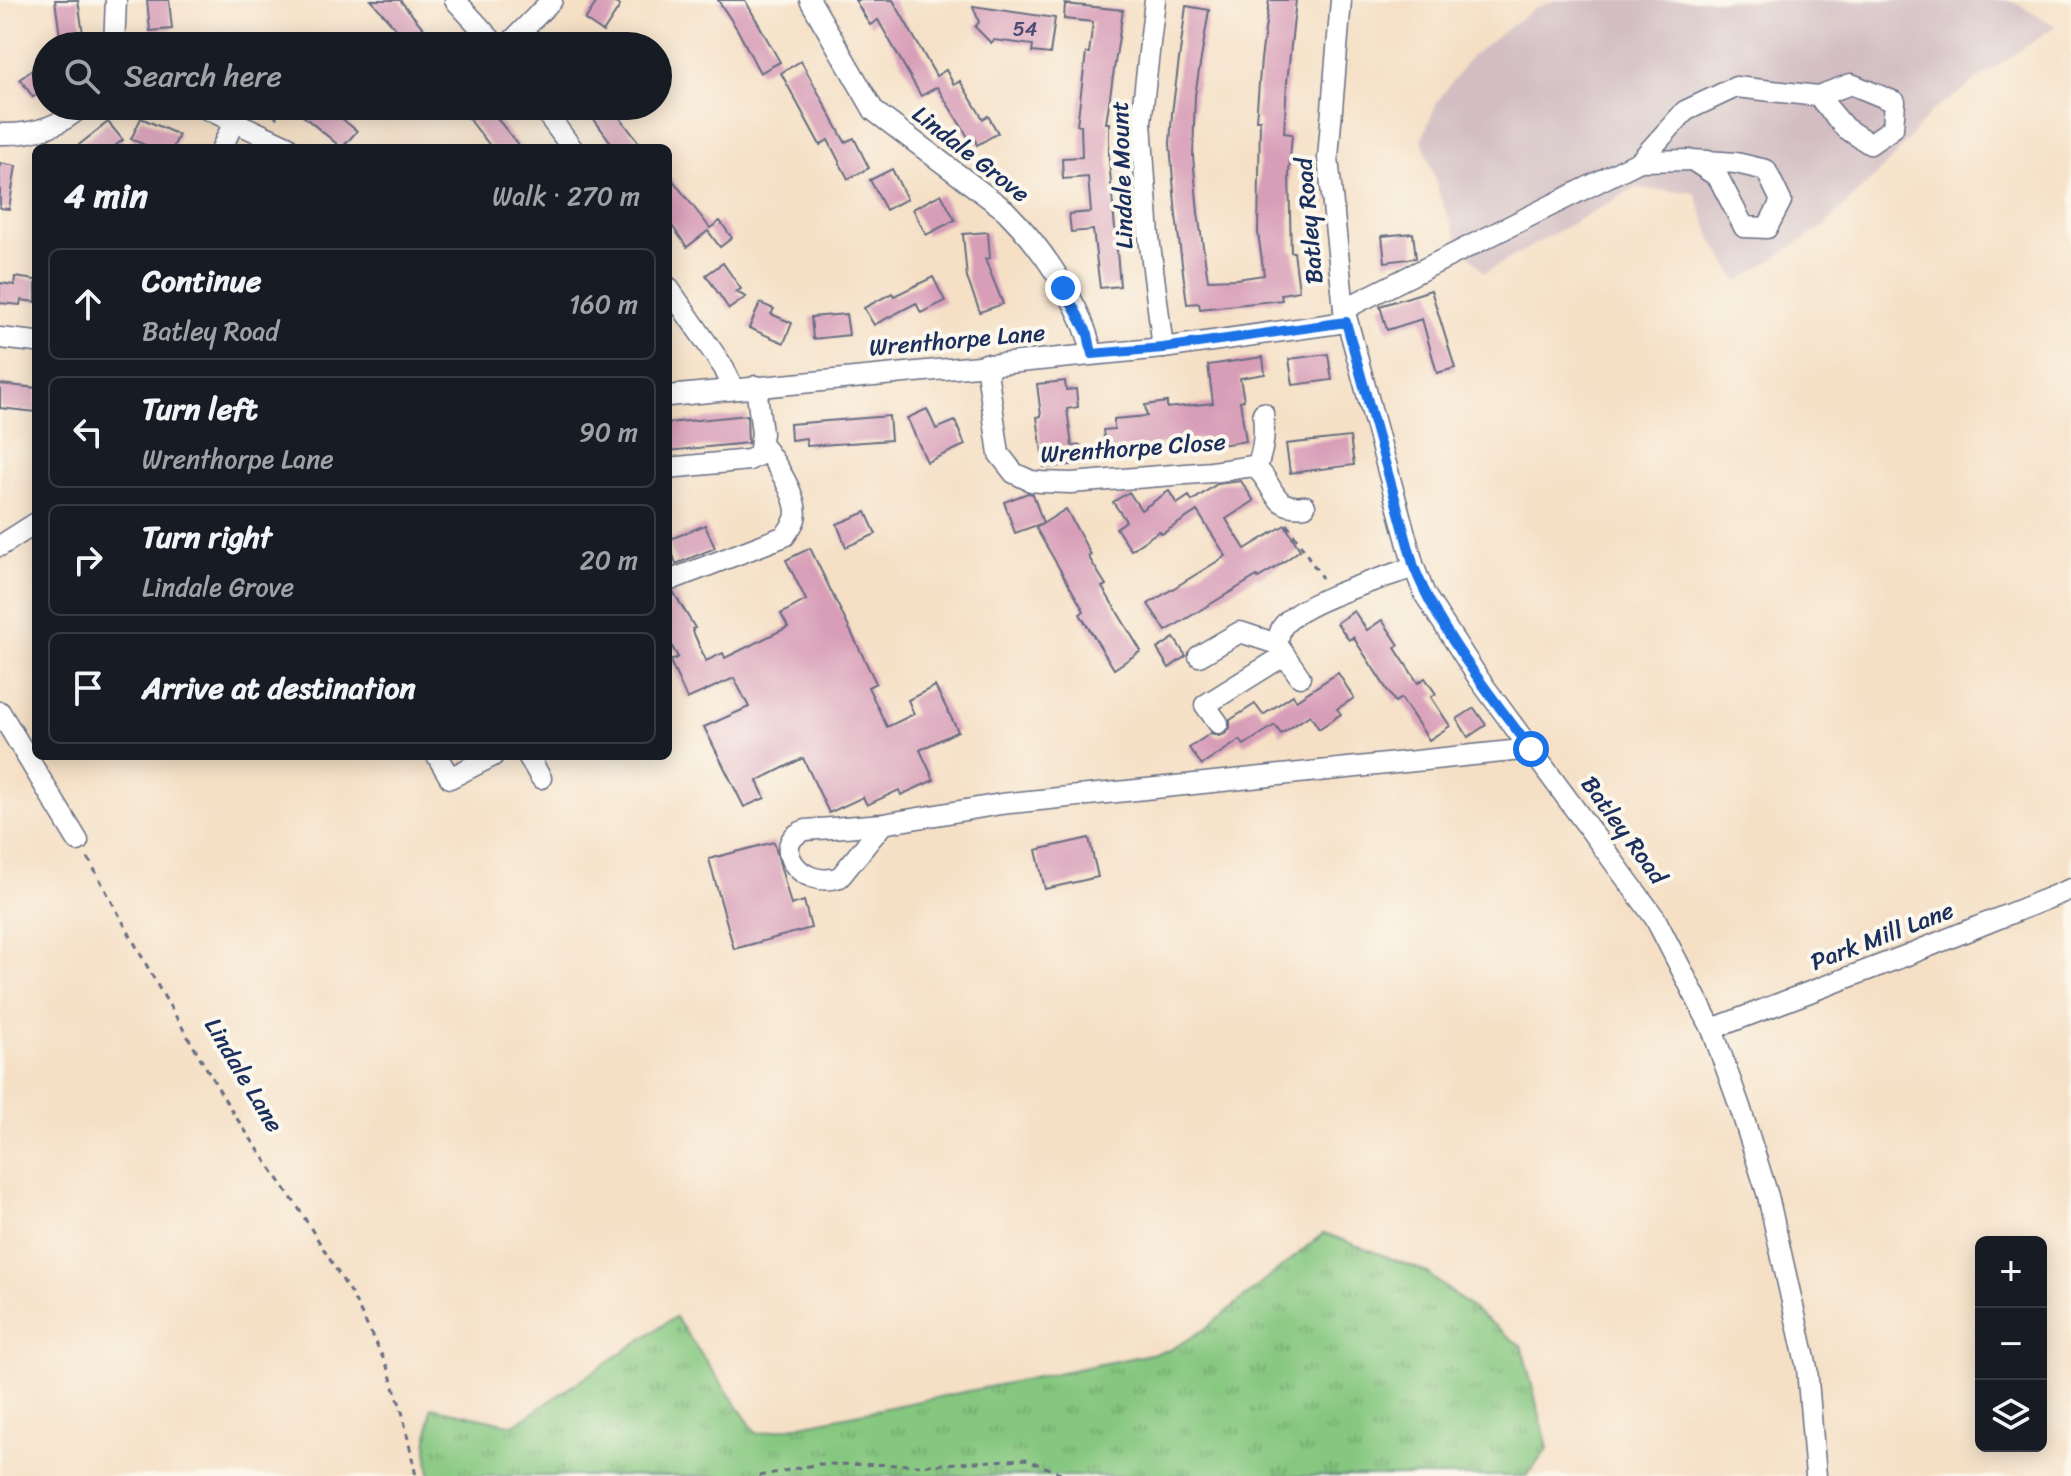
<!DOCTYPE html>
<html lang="en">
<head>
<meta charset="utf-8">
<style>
	:root { --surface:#171b24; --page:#20242c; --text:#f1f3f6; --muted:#9ea1a6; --line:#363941 }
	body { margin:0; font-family:Sriracha,sans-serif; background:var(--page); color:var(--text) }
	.controls { position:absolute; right:24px; bottom:24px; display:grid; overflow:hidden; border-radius:12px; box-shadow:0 4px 20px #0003 }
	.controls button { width:72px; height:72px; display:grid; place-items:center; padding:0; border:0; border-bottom:2px solid var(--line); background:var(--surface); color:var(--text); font:40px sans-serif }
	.stop { position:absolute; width:24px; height:24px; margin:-18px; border:6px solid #1a73e8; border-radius:50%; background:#fff }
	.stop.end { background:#1a73e8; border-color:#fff; box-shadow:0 2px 8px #0008 }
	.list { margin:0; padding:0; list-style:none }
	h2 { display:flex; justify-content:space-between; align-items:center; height:104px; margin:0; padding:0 32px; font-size:34px }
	h2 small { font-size:26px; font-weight:400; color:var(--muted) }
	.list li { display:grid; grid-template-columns:52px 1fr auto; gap:24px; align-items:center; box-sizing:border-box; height:112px; margin:0 16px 16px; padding:0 16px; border:2px solid var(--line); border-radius:12px }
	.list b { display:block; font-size:30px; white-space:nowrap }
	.list p { margin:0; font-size:26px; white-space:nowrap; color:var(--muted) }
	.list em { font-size:26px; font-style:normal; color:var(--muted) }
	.icon { flex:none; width:44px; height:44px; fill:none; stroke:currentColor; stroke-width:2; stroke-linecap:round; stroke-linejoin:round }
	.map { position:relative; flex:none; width:2071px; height:1476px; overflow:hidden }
	.search { position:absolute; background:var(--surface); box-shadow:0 4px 20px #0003; left:32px; top:32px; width:640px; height:88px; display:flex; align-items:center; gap:20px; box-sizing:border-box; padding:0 28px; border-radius:44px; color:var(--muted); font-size:30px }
	.panel { position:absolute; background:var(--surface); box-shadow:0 4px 20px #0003; left:32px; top:144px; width:640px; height:616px; border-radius:12px }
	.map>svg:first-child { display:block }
</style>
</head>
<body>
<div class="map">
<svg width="2071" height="1476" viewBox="0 0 2071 1476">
	<defs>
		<pattern id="grass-tufts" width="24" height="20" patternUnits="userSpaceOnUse" patternTransform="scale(2)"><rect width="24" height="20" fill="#85c77f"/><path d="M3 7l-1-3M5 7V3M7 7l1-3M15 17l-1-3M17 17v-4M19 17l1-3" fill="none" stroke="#6ca26b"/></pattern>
	</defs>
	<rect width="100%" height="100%" fill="#fbf7ec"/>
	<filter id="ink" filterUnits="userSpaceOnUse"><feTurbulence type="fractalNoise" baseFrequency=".0125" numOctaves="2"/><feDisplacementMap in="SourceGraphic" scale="16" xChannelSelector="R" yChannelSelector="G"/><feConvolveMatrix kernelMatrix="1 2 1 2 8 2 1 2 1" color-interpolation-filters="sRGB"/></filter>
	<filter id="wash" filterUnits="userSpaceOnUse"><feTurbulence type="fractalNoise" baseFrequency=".006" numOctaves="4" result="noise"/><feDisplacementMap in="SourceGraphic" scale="32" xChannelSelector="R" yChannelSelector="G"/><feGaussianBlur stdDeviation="1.8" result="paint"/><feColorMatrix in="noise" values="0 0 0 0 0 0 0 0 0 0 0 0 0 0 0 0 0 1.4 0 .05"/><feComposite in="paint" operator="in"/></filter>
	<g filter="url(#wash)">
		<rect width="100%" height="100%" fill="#f5e0c6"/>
		<!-- industrial -->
		<path fill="#d2bec2" d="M1556 0H2010L2056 26 1931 112 1889 162 1824 226 1738 282 1712 239 1695 193 1635 188 1484 273 1459 242 1442 202 1422 139 1437 102 1471 56 1535 8Z"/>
		<!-- grass -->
		<path fill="url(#grass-tufts)" stroke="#507b6e" stroke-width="2" d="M1324 1233 1424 1271 1522 1347 1548 1448 1527 1476H430L427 1449 431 1407 514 1425 675 1317 757 1434 1170 1350 1205 1329Z"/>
		<g id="blocks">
			<!-- building -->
			<g fill="#d89eb8">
				<path d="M55 0H78L83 34 60 37Z"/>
				<path d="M147 0H169L172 29 150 31Z"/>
				<path d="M371 0H400L438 46H411Z"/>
				<path d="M598 0H610L620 6 603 32 585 20Z"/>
				<path d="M718 0H745L780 62 760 73 737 29Z"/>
				<path d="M855 0H893L936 76 946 70 954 85 960 81 983 119 988 116 998 133 977 145 975 140 971 142 937 87 921 96 878 20 870 25Z"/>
				<path d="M1269 0H1296L1287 82 1284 133 1292 134 1289 173 1291 252H1294L1299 291 1281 294 1282 300 1200 309 1199 303 1187 304 1176 216 1170 144 1172 113 1186 6 1209 10 1195 95 1193 156 1198 213 1208 280 1237 279 1264 275 1258 233 1260 120H1256L1261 59Z"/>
				<path d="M1065 4 1123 10 1106 123H1109V160L1120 286 1100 288 1093 230 1071 232 1069 214 1091 212 1088 177 1063 179 1062 158 1082 157 1081 125H1077L1086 53H1089L1093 22 1064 19Z"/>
				<path d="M973 6 1055 18 1050 54 1032 52 1033 45 994 40 991 43 975 27 979 22Z"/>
				<path d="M46 60V87L33 97 20 79Z"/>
				<path d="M801 61 845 142 854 138 869 168 848 179 828 140 820 145 781 73Z"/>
				<path d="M291 106H327L357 131 342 148Z"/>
				<path d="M459 106H487L521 148H492Z"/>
				<path d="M609 106H611L643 148H615L593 118Z"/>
				<path d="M141 118 179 135 173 148H152L131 139Z"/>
				<path d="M108 122 123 140 112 148H75Z"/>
				<path d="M0 163 16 166 9 209 0 208Z"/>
				<path d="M892 169 907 199 886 210 870 180Z"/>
				<path d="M668 174 710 228 720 221 732 238 720 247 708 231 687 247 668 220Z"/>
				<path d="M941 194 955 220 926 235 913 209Z"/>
				<path d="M988 232 990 258 985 259 1003 304 980 312 967 278 963 234Z"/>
				<path d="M1413 233 1416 258 1385 262 1382 236Z"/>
				<path d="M723 263 741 289 736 292 746 297 729 309 706 275Z"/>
				<path d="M15 277 36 280V302L21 300 20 305 0 303V283L14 285Z"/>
				<path d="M933 277 945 301 921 313 916 303 874 325 864 308 892 293 894 296Z"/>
				<path d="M1431 290 1455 368 1437 373 1422 319 1387 330 1380 306Z"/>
				<path d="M760 303 774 309 771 314 792 323 784 343 749 328Z"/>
				<path d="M846 314 849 335 813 339 811 317Z"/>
				<path d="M1328 354 1332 380 1293 385 1289 359Z"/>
				<path d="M1263 357 1265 374 1240 378 1244 400 1240 401 1246 441 1208 447 1206 438 1106 452 1103 430 1114 429V419L1147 416 1145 405 1167 402V408L1213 403 1208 365Z"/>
				<path d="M1065 381 1066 390 1076 389 1078 407 1067 409 1072 446 1080 445 1082 464 1044 467 1037 417 1041 416 1037 384Z"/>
				<path d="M0 384 36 388V412L0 408Z"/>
				<path d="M927 409 936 429 955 421 965 445 927 462 907 418Z"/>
				<path d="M747 415 748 443 668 451V423Z"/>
				<path d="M889 416 891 440 807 446 806 438 791 440 790 424Z"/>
				<path d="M1350 437 1354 465 1290 473 1286 444Z"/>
				<path d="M1241 481 1254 501 1226 519 1245 549 1285 525 1300 550 1275 568 1258 578 1257 576 1166 631 1148 604 1226 556 1197 511 1162 534 1159 531 1131 550 1116 528 1126 521 1113 502 1129 492 1141 510 1169 491 1177 504 1189 496 1192 501 1217 484Z"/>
				<path d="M1028 493 1033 494 1043 523 1015 533 1004 502Z"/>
				<path d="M1066 509 1091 555 1088 556 1106 585 1102 587 1141 651 1114 669 1080 614 1084 611 1036 528Z"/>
				<path d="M866 512 876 534 846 547 837 524Z"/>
				<path d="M705 525 715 548 676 564 668 540Z"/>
				<path d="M810 548 876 683 868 687 887 727 914 714 908 700 935 686 958 731 920 750 934 780 901 795 899 790 867 805 863 797 829 813 803 758 757 781 765 798 744 807 704 727 749 707 734 678 687 699 670 661 678 657 668 640V594L674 593 695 628 692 629 706 661 723 653 725 658 788 627 781 614 806 600 786 560Z"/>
				<path d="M1354 611 1367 630 1382 620 1399 645 1395 648 1418 683 1425 678 1436 694 1431 697 1450 726 1429 740 1401 698 1395 702 1353 637 1349 640 1337 623Z"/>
				<path d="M1174 638 1186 656 1169 668 1157 649Z"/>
				<path d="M1338 673 1354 698 1337 709 1341 714 1319 729 1310 715 1281 734 1275 725 1244 745 1240 740 1202 765 1189 748 1211 733 1219 736 1225 734 1230 728V720L1255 704 1263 715 1293 695 1296 700Z"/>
				<path d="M1474 708 1486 725 1468 737 1457 719Z"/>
				<path d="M1089 838 1098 877 1045 889 1036 850Z"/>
				<path d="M774 842 791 905 804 901 811 928 734 949 709 859Z"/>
			</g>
		</g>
	</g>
	<g filter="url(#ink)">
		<use href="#blocks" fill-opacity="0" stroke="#676d82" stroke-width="2"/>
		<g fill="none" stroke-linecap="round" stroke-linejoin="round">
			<defs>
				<g id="minor">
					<path d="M455 0 497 46"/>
					<path d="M810 0 874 111 1005 210C1039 244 1083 305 1092 354"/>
					<path d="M1155 0 1141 122 1149 237 1163 348"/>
					<path d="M1341 0 1328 158 1344 309 1414 567 1425 595 1479 679 1655 918 1712 1029 1740 1107 1768 1196 1807 1368 1816 1476"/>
					<path d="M114 46 116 0"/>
					<path d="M507 46 552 0"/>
					<path d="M200 106 287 146"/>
					<path d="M541 106 572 148"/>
					<path d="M0 134C31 135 59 128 82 106"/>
					<path d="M222 148 241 106"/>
					<path d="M1640 161 1692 160 1718 177 1744 227 1767 228 1781 201 1766 170 1736 163 1692 160"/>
					<path d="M668 287 724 368 733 388"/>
					<path d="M1344 309 1640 161 1685 111 1736 87 1818 96 1851 84 1895 102 1893 128 1870 144 1845 128 1818 96"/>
					<path d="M0 338 36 342"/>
					<path d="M986 364 999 454 1014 473 1031 481 1041 482 1071 483 1212 472 1253 466C1275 480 1269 511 1305 506"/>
					<path d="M668 396 1163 348 1346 322"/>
					<path d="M668 468 749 460 759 455 762 433 756 386"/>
					<path d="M1256 468C1264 451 1265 432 1263 413"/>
					<path d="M0 546 36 523"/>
					<path d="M668 581 785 536C788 531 793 525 795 519 801 500 773 458 761 444"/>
					<path d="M1199 656 1240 632 1277 644"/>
					<path d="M1300 677 1277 644C1279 638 1279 631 1283 626 1302 601 1383 578 1414 567"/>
					<path d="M0 712 78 841"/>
					<path d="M1218 723 1205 705 1285 655"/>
					<path d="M437 756 450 778 493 756"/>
					<path d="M528 756 541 778"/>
					<path d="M883 824 840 877C799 891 768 842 806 830L883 824 1001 804 1531 749"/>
					<path d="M1712 1029 1910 954 2071 889"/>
				</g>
			</defs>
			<!-- minor casing -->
			<use href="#minor" stroke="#676d82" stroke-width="23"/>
			<!-- path -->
			<g stroke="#676d82" stroke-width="3" stroke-dasharray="6 6" stroke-linecap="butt">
				<path d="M264 106 278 119"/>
				<path d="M1287 524 1322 578"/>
				<path d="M88 858 159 988 233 1113 299 1209 353 1297 387 1366 402 1411 416 1476"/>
				<path d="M759 1476 818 1464 926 1465 1025 1459 1068 1476"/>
			</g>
			<!-- minor -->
			<use href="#minor" stroke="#fff" stroke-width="20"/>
		</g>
	</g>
	<g fill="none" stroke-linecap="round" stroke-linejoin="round" filter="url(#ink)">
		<!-- route -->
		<path stroke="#1a73e8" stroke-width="10" d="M1063 288 1088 334 1092 354 1163 348 1346 322 1414 567C1441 634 1488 692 1531 749"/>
	</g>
	<g text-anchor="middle" stroke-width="8" stroke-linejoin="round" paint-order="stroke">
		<!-- number labels -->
		<g font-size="20" fill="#4a4b74">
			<text x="1025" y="36">54</text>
		</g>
		<!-- street labels -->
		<g font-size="24" fill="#1b2f5e" stroke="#fbf7ec">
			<text transform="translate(971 154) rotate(38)" y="8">Lindale Grove</text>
			<text transform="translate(1122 175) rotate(-92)" y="8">Lindale Mount</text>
			<text transform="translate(1309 221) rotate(-95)" y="8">Batley Road</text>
			<text transform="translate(957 340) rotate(-5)" y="8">Wrenthorpe Lane</text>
			<text transform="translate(1133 448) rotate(-4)" y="8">Wrenthorpe Close</text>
			<text transform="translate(1624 830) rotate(54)" y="8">Batley Road</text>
			<text transform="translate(1882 936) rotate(-21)" y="8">Park Mill Lane</text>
			<text transform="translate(244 1075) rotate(59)" y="8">Lindale Lane</text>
		</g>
	</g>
</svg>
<div class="controls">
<button>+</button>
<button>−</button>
<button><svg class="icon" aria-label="layers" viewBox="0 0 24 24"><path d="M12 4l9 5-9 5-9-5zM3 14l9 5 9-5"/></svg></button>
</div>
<div class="stop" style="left:1531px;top:749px"></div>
<div class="stop end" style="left:1063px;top:288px"></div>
<div class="search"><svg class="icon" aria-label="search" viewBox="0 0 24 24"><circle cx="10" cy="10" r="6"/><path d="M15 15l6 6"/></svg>Search here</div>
<section class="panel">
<h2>4 min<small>Walk · 270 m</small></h2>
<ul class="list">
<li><svg class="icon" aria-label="ahead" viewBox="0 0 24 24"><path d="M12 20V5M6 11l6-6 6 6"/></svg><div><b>Continue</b><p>Batley Road</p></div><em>160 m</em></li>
<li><svg class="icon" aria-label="left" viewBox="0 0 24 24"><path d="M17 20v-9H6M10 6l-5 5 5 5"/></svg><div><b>Turn left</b><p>Wrenthorpe Lane</p></div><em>90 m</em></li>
<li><svg class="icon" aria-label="right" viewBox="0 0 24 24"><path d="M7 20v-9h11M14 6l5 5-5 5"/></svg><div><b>Turn right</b><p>Lindale Grove</p></div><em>20 m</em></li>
<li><svg class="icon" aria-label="arrive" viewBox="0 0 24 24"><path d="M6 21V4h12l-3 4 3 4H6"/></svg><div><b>Arrive at destination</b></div></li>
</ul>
</section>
</div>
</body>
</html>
